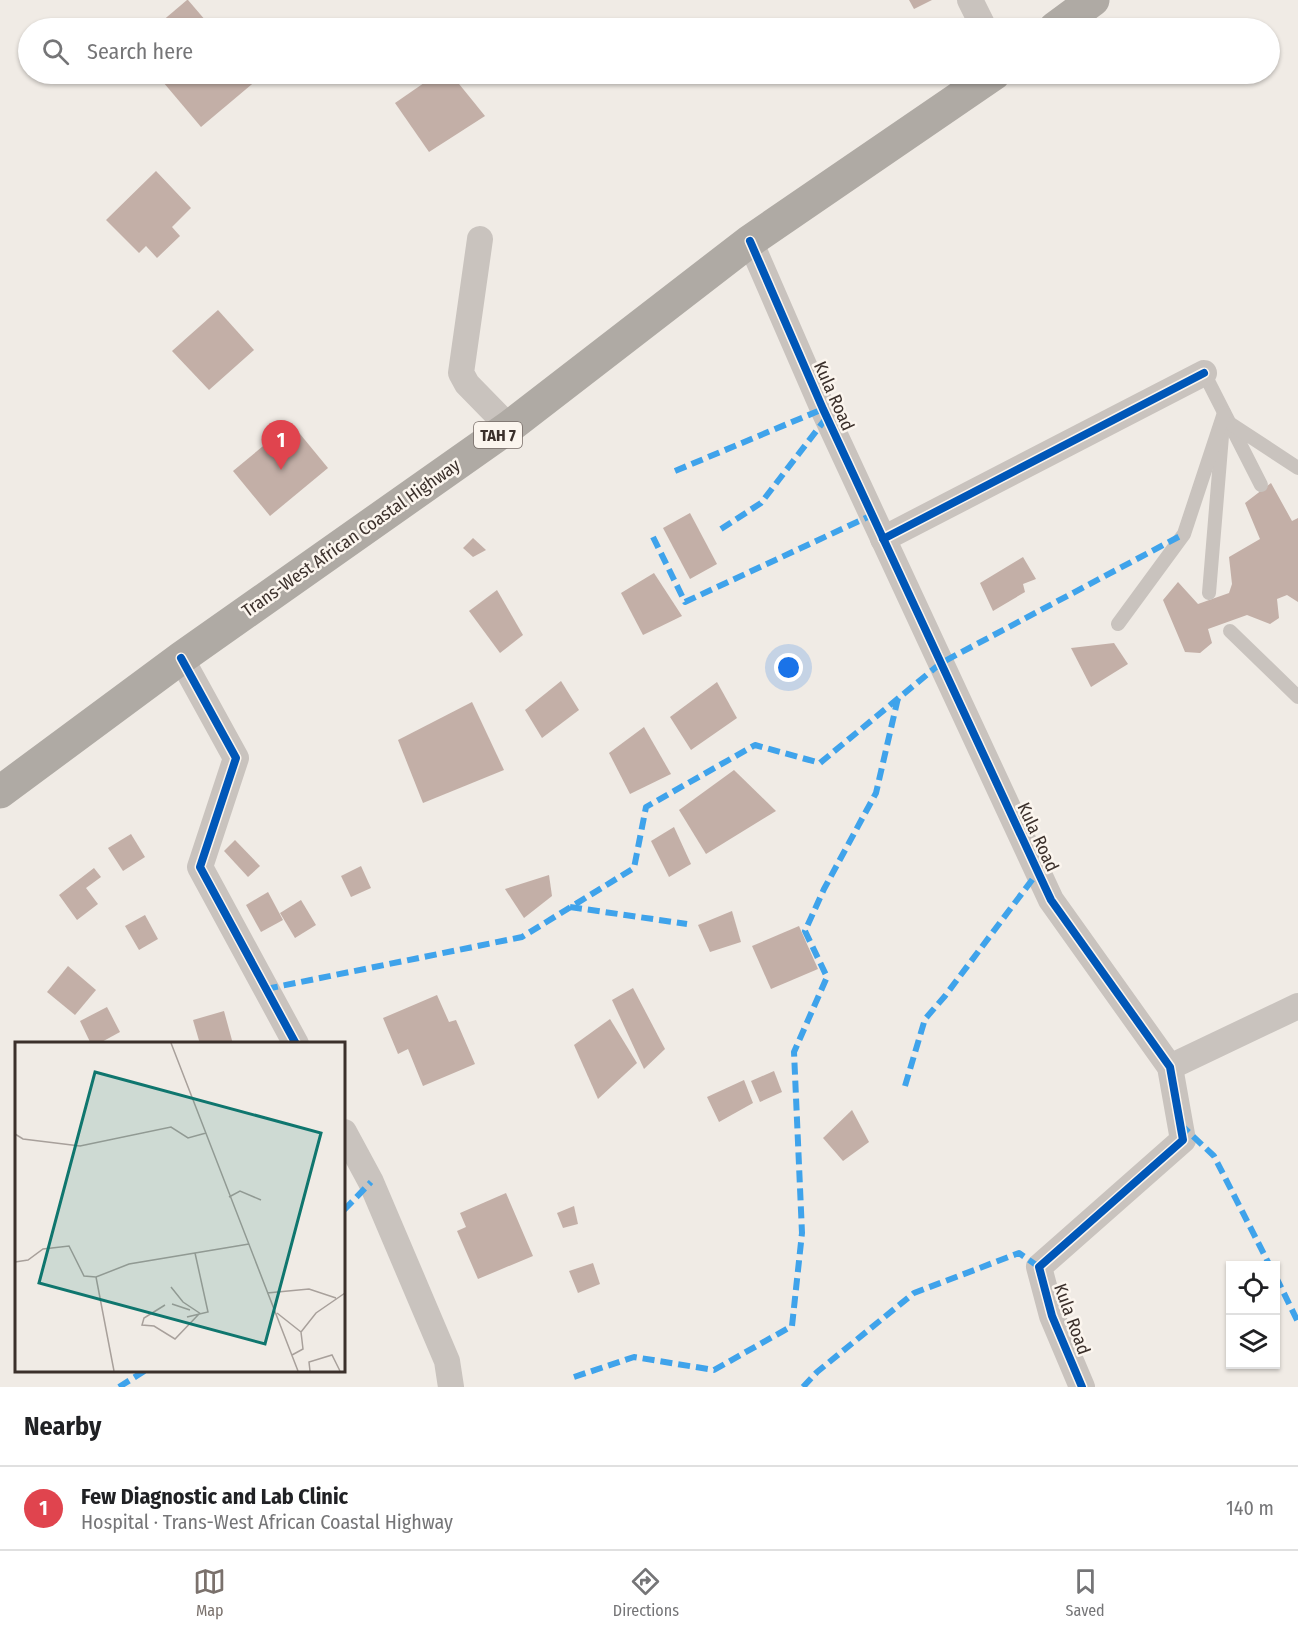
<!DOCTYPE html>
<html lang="en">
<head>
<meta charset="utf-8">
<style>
	:root { --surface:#fff; --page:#f2f2f2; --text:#202124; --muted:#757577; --line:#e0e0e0; --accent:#7a716c }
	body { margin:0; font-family:"Fira Sans Condensed",sans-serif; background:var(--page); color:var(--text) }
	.controls { position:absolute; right:18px; bottom:18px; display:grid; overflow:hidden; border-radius:0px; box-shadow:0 2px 4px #0004 }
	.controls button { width:54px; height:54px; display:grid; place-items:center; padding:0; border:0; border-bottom:2px solid var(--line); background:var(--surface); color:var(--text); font:30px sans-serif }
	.you { position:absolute; left:789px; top:668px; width:21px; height:21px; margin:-15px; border:4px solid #fff; border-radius:50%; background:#1a73e8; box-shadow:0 0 0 9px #1a73e833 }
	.badge { display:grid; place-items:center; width:39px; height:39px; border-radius:50%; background:var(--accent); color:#fff; font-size:20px; font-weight:700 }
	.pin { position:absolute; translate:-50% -50px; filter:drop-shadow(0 2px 3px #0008) }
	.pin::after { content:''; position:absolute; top:32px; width:21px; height:18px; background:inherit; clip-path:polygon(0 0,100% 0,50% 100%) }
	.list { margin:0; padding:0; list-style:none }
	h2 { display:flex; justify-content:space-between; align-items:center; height:78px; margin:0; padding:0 24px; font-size:26px }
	h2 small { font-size:20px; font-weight:400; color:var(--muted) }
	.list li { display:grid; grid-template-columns:39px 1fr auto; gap:18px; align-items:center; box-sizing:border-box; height:84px; padding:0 24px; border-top:2px solid var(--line) }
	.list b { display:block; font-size:22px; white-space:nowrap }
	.list p { margin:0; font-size:20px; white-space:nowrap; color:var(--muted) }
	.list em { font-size:20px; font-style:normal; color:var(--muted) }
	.icon { flex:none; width:33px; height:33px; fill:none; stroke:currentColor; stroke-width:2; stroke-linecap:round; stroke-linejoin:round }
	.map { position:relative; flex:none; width:1298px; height:1387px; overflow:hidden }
	.search { position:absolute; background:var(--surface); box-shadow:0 2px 4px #0004; left:18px; right:18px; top:18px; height:66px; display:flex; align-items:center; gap:15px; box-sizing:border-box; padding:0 21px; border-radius:33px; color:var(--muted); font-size:22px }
	.sheet { height:162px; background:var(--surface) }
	nav { display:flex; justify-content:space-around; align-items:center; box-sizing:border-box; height:84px; border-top:2px solid var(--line); background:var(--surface); font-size:16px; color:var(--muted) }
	nav a { display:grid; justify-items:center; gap:3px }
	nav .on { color:var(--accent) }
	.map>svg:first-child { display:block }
</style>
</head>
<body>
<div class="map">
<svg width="1298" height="1387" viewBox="0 0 1298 1387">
	<rect width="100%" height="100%" fill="#f0ebe5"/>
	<!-- building -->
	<g fill="#c3afa7">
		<path d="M188 0 212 28H154L187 0Z"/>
		<path d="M909 0H932L914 9Z"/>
		<path d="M161 74H264L201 127 158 76Z"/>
		<path d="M437 74H451L485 116 429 152 395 103Z"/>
		<path d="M156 171 191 208 172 227 180 236 157 258 146 246 139 253 106 220Z"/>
		<path d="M218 310 254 350 209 390 172 351Z"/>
		<path d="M291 423 328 468 270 516 233 471Z"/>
		<path d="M1271 483 1292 521 1298 518V602L1287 595 1277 599 1279 618 1270 624 1247 615 1208 629 1212 643 1200 653 1185 652 1163 600 1178 582 1198 604 1229 593 1232 584 1229 557 1260 539 1245 503Z"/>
		<path d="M690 513 717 564 690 579 663 528Z"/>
		<path d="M473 538 486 550 473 557 463 548Z"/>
		<path d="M1023 557 1036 579 1023 584 1025 592 993 611 980 583Z"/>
		<path d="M654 573 682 616 643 635 621 593Z"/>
		<path d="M497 590 523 635 500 653 469 611Z"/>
		<path d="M1114 643 1128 664 1091 687 1071 648Z"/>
		<path d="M561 681 579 710 542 738 525 710Z"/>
		<path d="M717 682 737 718 691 750 670 717Z"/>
		<path d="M472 702 504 770 423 803 398 740Z"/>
		<path d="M644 727 671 774 630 794 609 753Z"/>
		<path d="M734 770 776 811 706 854 679 810Z"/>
		<path d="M674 827 691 864 669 877 651 841Z"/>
		<path d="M131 834 145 857 123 871 108 848Z"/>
		<path d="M235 840 260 866 248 877 224 851Z"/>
		<path d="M361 866 371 888 351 897 341 876Z"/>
		<path d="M94 868 101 877 86 888 98 904 77 920 59 895Z"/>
		<path d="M549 875 552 896 524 918 505 889Z"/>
		<path d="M268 892 283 920 261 932 246 905Z"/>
		<path d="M301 900 316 925 295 938 280 913Z"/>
		<path d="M732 911 741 942 710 952 698 925Z"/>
		<path d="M145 915 158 939 139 950 125 926Z"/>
		<path d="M799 926 818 969 771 989 752 946Z"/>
		<path d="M68 966 96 990 75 1015 47 992Z"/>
		<path d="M633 988 665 1049 644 1069 612 1000Z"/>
		<path d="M437 995 449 1022 456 1020 475 1064 423 1086 408 1049 398 1054 383 1018Z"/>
		<path d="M107 1007 120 1032 98 1044H91L80 1021Z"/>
		<path d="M224 1011 233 1044H200L193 1020Z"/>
		<path d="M610 1019 637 1063 598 1099 574 1045Z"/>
		<path d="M774 1071 782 1092 760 1102 751 1081Z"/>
		<path d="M744 1080 753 1103 719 1122 707 1097Z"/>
		<path d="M852 1110 869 1142 843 1161 823 1138Z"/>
		<path d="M506 1193 533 1256 478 1279 457 1231 466 1227 460 1213Z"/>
		<path d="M574 1206 578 1224 563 1228 557 1213Z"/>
		<path d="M593 1263 600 1284 578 1293 569 1271Z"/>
	</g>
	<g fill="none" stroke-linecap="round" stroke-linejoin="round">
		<!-- lane -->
		<g stroke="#c9c3be" stroke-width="14">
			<path d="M1204 373 1261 485"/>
			<path d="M1231 424 1298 468"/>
			<path d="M1209 593 1222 436"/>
			<path d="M1118 624 1184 534 1224 413"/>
			<path d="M1230 631 1298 697"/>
		</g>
		<!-- street -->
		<g stroke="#c9c3be" stroke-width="26">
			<path d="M970 0 984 28"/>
			<path d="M480 239 461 373 467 384 509 427"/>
			<path d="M750 241 823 409 1051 900 1170 1067 1183 1140 1039 1267 1052 1316 1082 1387"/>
			<path d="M883 539 1204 373"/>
			<path d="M181 658 236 758 200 867 296 1044"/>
			<path d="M1170 1067 1298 1006"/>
			<path d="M344 1132 371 1182 447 1361 451 1387"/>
		</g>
		<!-- highway -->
		<g stroke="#afaaa4" stroke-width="33">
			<path d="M1055 28 1093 0"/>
			<path d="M0 792 181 658 509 427 750 241 994 74"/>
		</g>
		<!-- quiet -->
		<g stroke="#3fa3eb" stroke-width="6" stroke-dasharray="12 6" stroke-linecap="butt">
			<path d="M675 471 823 409"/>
			<path d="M721 529 761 503 827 417"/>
			<path d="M653 537 685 602 872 515"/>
			<path d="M570 907 687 924"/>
			<path d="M266 989 522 937 634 868 646 807 755 745 820 763 941 663 1184 534"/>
			<path d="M905 1086 925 1019 945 996 1038 872"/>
			<path d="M1180 1124 1214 1156 1270 1266"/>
			<path d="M344 1210 371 1182"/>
			<path d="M1276 1277 1298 1322"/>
			<path d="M574 1377 634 1357 714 1370 792 1326 802 1233 794 1052 827 977 805 931 824 889 876 793 898 698"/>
			<path d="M119 1387 146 1370"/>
			<path d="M803 1387 817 1372 914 1293 1019 1253 1039 1267"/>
		</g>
		<defs>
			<g id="cycleway">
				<path d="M750 241 823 409 1051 900 1170 1067 1183 1140 1039 1267 1052 1316 1082 1387"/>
				<path d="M883 539 1204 373"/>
				<path d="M181 658 236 758 200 867 296 1044"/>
			</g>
		</defs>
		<!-- cycleway casing -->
		<use href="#cycleway" stroke="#fbf5ee" stroke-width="11"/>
		<!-- cycleway -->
		<use href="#cycleway" stroke="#0057b8" stroke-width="8"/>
	</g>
	<g text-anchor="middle" stroke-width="5" stroke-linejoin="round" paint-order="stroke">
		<!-- shield labels -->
		<rect fill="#fbf5ee" stroke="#756b66" stroke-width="1.5" x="474" y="422" width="48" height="26" rx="4.5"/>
		<g font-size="16" font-weight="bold" fill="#3b302b">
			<text x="498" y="441">TAH 7</text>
		</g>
		<!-- street labels -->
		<g font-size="18" fill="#3b302b" stroke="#fbf5ee">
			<text transform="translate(834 396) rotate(66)" y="6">Kula Road</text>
			<text transform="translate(351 538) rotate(-35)" y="6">Trans-West African Coastal Highway</text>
			<text transform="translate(1038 837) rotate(65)" y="6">Kula Road</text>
			<text transform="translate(1072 1319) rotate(70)" y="6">Kula Road</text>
		</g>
	</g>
	<!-- overview -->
	<g transform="translate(15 1042)">
		<rect width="330" height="330" fill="#f0ebe5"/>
		<path fill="none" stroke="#a8a09b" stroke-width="1.5" d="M156 1 283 329M0 92 8 97 65 104 156 85 173 96 191 91M214 155 225 149 246 158M0 220 13 218 28 207 54 204 69 234 81 235 114 222 234 202M81 235 99 329M156 245 168 260 186 272M252 251 294 247 321 256M157 262 175 268M150 263 129 276 127 283 139 284 160 297 184 272M262 271 286 290M172 275 193 270 180 211M277 313 288 307 286 290 301 271 330 251M295 329 294 320 317 313 325 329"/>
		<path fill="#0f766e" fill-opacity="0.15" stroke="#0f766e" stroke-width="3" d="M80 30 306 91 250 302 24 241Z"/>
		<rect width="330" height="330" fill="none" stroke="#3b302b" stroke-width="3"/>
	</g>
</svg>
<div class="controls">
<button><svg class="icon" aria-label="locate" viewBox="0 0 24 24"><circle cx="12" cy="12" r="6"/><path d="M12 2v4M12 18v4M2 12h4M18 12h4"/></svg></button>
<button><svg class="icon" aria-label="layers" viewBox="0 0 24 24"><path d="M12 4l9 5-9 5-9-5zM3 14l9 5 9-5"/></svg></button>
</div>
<div class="you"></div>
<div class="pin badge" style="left:281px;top:470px;background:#e0444e">1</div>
<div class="search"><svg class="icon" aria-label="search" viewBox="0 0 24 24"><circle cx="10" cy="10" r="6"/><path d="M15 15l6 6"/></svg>Search here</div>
</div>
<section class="sheet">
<h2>Nearby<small></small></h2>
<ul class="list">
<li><span class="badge" style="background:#e0444e">1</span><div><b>Few Diagnostic and Lab Clinic</b><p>Hospital · Trans-West African Coastal Highway</p></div><em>140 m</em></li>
</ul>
</section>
<nav>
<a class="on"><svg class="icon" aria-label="map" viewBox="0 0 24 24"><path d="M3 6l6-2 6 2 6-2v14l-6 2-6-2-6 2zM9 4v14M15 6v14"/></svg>Map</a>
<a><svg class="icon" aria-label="directions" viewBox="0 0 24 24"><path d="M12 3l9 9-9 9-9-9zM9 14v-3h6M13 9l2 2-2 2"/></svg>Directions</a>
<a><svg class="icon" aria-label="saved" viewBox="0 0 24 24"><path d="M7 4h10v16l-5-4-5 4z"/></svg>Saved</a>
</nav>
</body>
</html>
